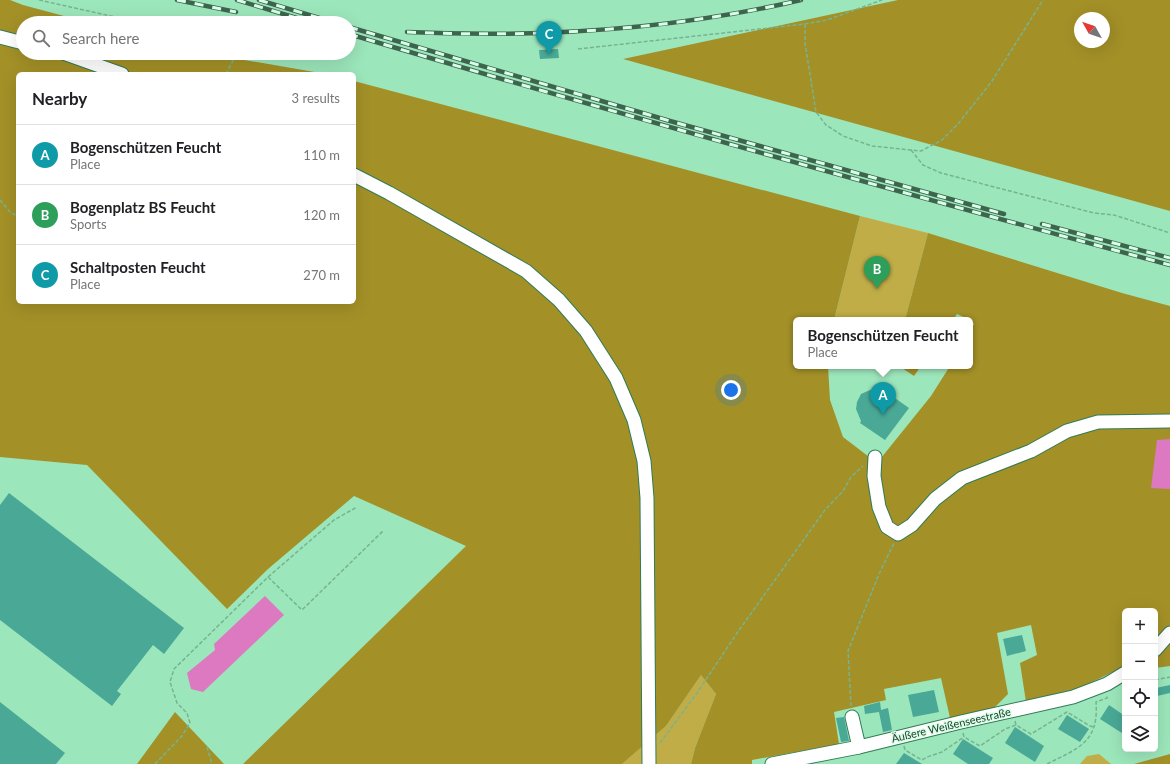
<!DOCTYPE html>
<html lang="en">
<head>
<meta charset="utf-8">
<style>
	:root { --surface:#fff; --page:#f6f6f6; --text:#202124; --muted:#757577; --line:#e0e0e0; --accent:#b45309 }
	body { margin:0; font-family:Lato,sans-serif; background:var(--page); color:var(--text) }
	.controls { position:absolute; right:12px; bottom:12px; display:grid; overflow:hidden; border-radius:6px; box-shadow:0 4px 16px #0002 }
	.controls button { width:36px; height:36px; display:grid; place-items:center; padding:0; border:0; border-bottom:1px solid var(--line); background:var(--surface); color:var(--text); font:20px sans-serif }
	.compass { position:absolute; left:1074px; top:12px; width:36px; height:36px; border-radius:50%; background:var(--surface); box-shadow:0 4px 16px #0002; rotate:310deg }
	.you { position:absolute; left:731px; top:390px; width:14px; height:14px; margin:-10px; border:3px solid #fff; border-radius:50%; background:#1a73e8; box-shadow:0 0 0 6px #1a73e833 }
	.badge { display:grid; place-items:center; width:26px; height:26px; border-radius:50%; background:var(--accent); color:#fff; font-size:13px; font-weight:700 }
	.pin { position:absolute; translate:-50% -33px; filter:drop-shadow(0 1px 2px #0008) }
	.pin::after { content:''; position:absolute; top:21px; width:14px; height:12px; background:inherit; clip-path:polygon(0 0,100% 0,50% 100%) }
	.popup { position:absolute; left:793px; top:317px; width:180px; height:52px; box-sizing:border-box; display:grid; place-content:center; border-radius:6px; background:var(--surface); filter:drop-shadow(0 1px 3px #0005); font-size:13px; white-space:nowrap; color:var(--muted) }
	.popup b { font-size:15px; color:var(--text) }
	.popup::after { content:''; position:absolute; left:50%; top:100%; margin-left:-8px; border:8px solid transparent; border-top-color:var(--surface) }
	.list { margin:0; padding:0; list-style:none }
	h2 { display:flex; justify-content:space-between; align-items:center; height:52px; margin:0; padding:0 16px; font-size:17px }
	h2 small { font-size:13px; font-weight:400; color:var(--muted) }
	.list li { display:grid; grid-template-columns:26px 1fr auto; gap:12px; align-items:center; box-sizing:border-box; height:60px; padding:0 16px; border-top:1px solid var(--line) }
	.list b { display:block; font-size:15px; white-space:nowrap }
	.list p { margin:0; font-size:13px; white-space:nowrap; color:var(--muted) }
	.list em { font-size:13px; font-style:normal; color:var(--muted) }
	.icon { flex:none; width:22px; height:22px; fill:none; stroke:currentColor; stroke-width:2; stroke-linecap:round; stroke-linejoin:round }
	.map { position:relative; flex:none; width:1170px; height:764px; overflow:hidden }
	.search { position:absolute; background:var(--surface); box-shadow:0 4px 16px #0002; left:16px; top:16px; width:340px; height:44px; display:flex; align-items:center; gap:10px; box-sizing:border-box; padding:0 14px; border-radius:22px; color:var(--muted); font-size:15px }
	.panel { position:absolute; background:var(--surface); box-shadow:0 4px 16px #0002; left:16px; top:72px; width:340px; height:232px; border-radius:6px }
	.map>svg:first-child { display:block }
</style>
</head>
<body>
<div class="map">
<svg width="1170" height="764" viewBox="0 0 1170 764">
	<rect width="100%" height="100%" fill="#9ce6bb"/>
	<!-- green -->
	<g fill="#c0ad47">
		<path d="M860 216 928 233 905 320H834Z"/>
		<path d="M701 675 716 694 695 748 691 764H622L666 726Z"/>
		<path d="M1099 754 1111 764H1080L1087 756Z"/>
	</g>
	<!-- forest -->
	<g fill="#a39027" fill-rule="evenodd">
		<path d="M0 0H10L23 5 90 23H23V53H204L326 74H18V302H354V81L860 216 834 320H796V366H828L830 400 843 437 877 463 931 396 950 366H970V331L974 324 970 320 957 314 953 320H905L928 233 1122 293 1170 306V666L1155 668V611H1125V666L1082 687 1026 702 1020 663 1037 655 1031 625 997 633 1008 694 993 709 950 718 941 678 884 689 886 700 834 712 839 744 752 760V764H691L695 748 716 694 701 675 666 726 622 764H243L466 546 354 496 268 569 227 609 87 465 0 457Z"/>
		<path d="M898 0H1170V211L623 59ZM1080 18H1104V42H1080Z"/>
		<path d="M899 366H921L914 376Z"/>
		<path d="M175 712 224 764H137Z"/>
		<path d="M1170 754V764H1134Z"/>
	</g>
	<!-- water -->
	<g fill="#dc79c1">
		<path d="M1170 439V489L1151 488 1157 440Z"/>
		<path d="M265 596 284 615 203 692 191 689 187 673 215 650 214 644Z"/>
	</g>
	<!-- building -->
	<g fill="#49a996">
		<path d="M558 49 559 58 540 59 539 50Z"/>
		<path d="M882 389 909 408 885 440 860 423 861 421 856 409 857 402 861 394 870 390Z"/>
		<path d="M9 493 184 628 164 654 153 645 117 691 121 694 112 706 0 620V505Z"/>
		<path d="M1022 635 1026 651 1007 656 1003 639Z"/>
		<path d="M1170 685V693L1157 696 1156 688Z"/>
		<path d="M934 690 939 712 913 717 908 695Z"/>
		<path d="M0 702 65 753 56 764H0Z"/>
		<path d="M880 702 881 710 888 708 892 730 883 732 879 712 865 714 864 706Z"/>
		<path d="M1109 705 1125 716V735L1100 719Z"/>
		<path d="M1067 715 1089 729 1080 742 1058 729Z"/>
		<path d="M844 717 849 741 841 742 836 718Z"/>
		<path d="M1015 727 1044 746 1035 762 1005 743Z"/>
		<path d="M963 739 993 758 989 764H968L953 754Z"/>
		<path d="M904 753 922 764H896Z"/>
	</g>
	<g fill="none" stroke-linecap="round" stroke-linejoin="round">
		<defs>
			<g id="minor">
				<path d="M0 37 23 43"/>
				<path d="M63 53 122 74"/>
				<path d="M354 175 389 193 526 271 559 300 586 331 616 378 634 420 644 461 647 498 649 764"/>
				<path d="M875 457 874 476 879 507 887 527 898 534 912 525 935 499 962 478 1031 451 1067 431 1098 422 1170 421"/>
				<path d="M1155 650 1170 633"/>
				<path d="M852 717 859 747"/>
				<path d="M772 764 859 747 961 722 1073 697 1107 684 1125 673"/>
			</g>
		</defs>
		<!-- minor casing -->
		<use href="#minor" stroke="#327b56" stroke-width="15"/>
		<!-- path -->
		<g stroke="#77b390" stroke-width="1.5" stroke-dasharray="4 2" stroke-linecap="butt">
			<path d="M39 0 142 23"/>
			<path d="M255 17 256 23"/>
			<path d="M805 24V43L816 112 826 125 843 136 872 146 921 151 942 140 958 124 992 81 1043 0"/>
			<path d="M578 49 805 24 827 20 882 0"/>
			<path d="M226 74 237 53"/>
			<path d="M911 150 923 165 941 173 1094 213 1114 215 1170 233"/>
			<path d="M0 200 11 213 18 216"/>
			<path d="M268 577 334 520 357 507"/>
			<path d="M1155 680 1170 677"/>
			<path d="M851 706 848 651 879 574 894 543"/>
			<path d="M1015 721 1016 725 1031 734 1067 712 1090 726 1094 727"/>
			<path d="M963 733 964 737 980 746 1005 729 1016 725"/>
			<path d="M660 743 697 693 737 633 825 510 843 491 851 477 863 466"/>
			<path d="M904 746 905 750 922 760 927 757 942 752 964 737"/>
			<path d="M207 747 212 764"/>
			<path d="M155 764 182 736 190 723 187 713 177 703 170 682 174 669 268 577 302 610 384 530"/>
			<path d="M1047 764C1079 748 1099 742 1096 702L1107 698V696"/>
		</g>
		<!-- minor -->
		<use href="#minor" stroke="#fff" stroke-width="13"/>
		<defs>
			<g id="rail">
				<path d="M177 0 236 12"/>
				<path d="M237 0 313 23"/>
				<path d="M259 0 336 23"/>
				<path d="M349 27 670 121 1004 214"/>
				<path d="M407 32C540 38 672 30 801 0"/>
				<path d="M349 34C621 115 895 191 1170 265"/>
				<path d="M1042 224 1170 258"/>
			</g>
		</defs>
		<!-- rail casing -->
		<use href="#rail" stroke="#3d654e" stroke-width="4.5"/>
		<!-- rail -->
		<use href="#rail" stroke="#d9fee7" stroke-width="3" stroke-dasharray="9" stroke-linecap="butt"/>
	</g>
	<g text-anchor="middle" stroke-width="3" stroke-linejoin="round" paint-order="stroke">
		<!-- street labels -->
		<g font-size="11" fill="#244231" stroke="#d9fee7">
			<text transform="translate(951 725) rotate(-13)" y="4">Äußere Weißenseestraße</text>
		</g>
	</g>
</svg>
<div class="controls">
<button>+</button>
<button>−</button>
<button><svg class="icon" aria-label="locate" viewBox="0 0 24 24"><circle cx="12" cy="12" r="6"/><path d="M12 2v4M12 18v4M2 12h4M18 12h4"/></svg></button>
<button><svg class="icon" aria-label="layers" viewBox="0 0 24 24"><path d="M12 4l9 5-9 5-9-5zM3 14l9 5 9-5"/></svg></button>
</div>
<svg class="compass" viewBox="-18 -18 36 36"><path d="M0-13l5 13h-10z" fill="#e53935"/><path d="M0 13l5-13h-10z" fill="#757577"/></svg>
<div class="you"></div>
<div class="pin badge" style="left:883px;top:415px;background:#0f9aa8">A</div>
<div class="popup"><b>Bogenschützen Feucht</b>Place</div>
<div class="pin badge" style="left:877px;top:289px;background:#2e9e5b">B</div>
<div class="pin badge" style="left:549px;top:54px;background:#0f9aa8">C</div>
<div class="search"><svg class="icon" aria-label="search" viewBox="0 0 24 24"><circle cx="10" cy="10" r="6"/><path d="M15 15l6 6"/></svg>Search here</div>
<section class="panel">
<h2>Nearby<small>3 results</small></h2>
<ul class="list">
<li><span class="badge" style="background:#0f9aa8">A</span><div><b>Bogenschützen Feucht</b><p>Place</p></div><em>110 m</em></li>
<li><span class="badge" style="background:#2e9e5b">B</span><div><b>Bogenplatz BS Feucht</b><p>Sports</p></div><em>120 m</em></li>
<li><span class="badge" style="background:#0f9aa8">C</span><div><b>Schaltposten Feucht</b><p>Place</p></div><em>270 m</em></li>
</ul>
</section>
</div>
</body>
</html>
